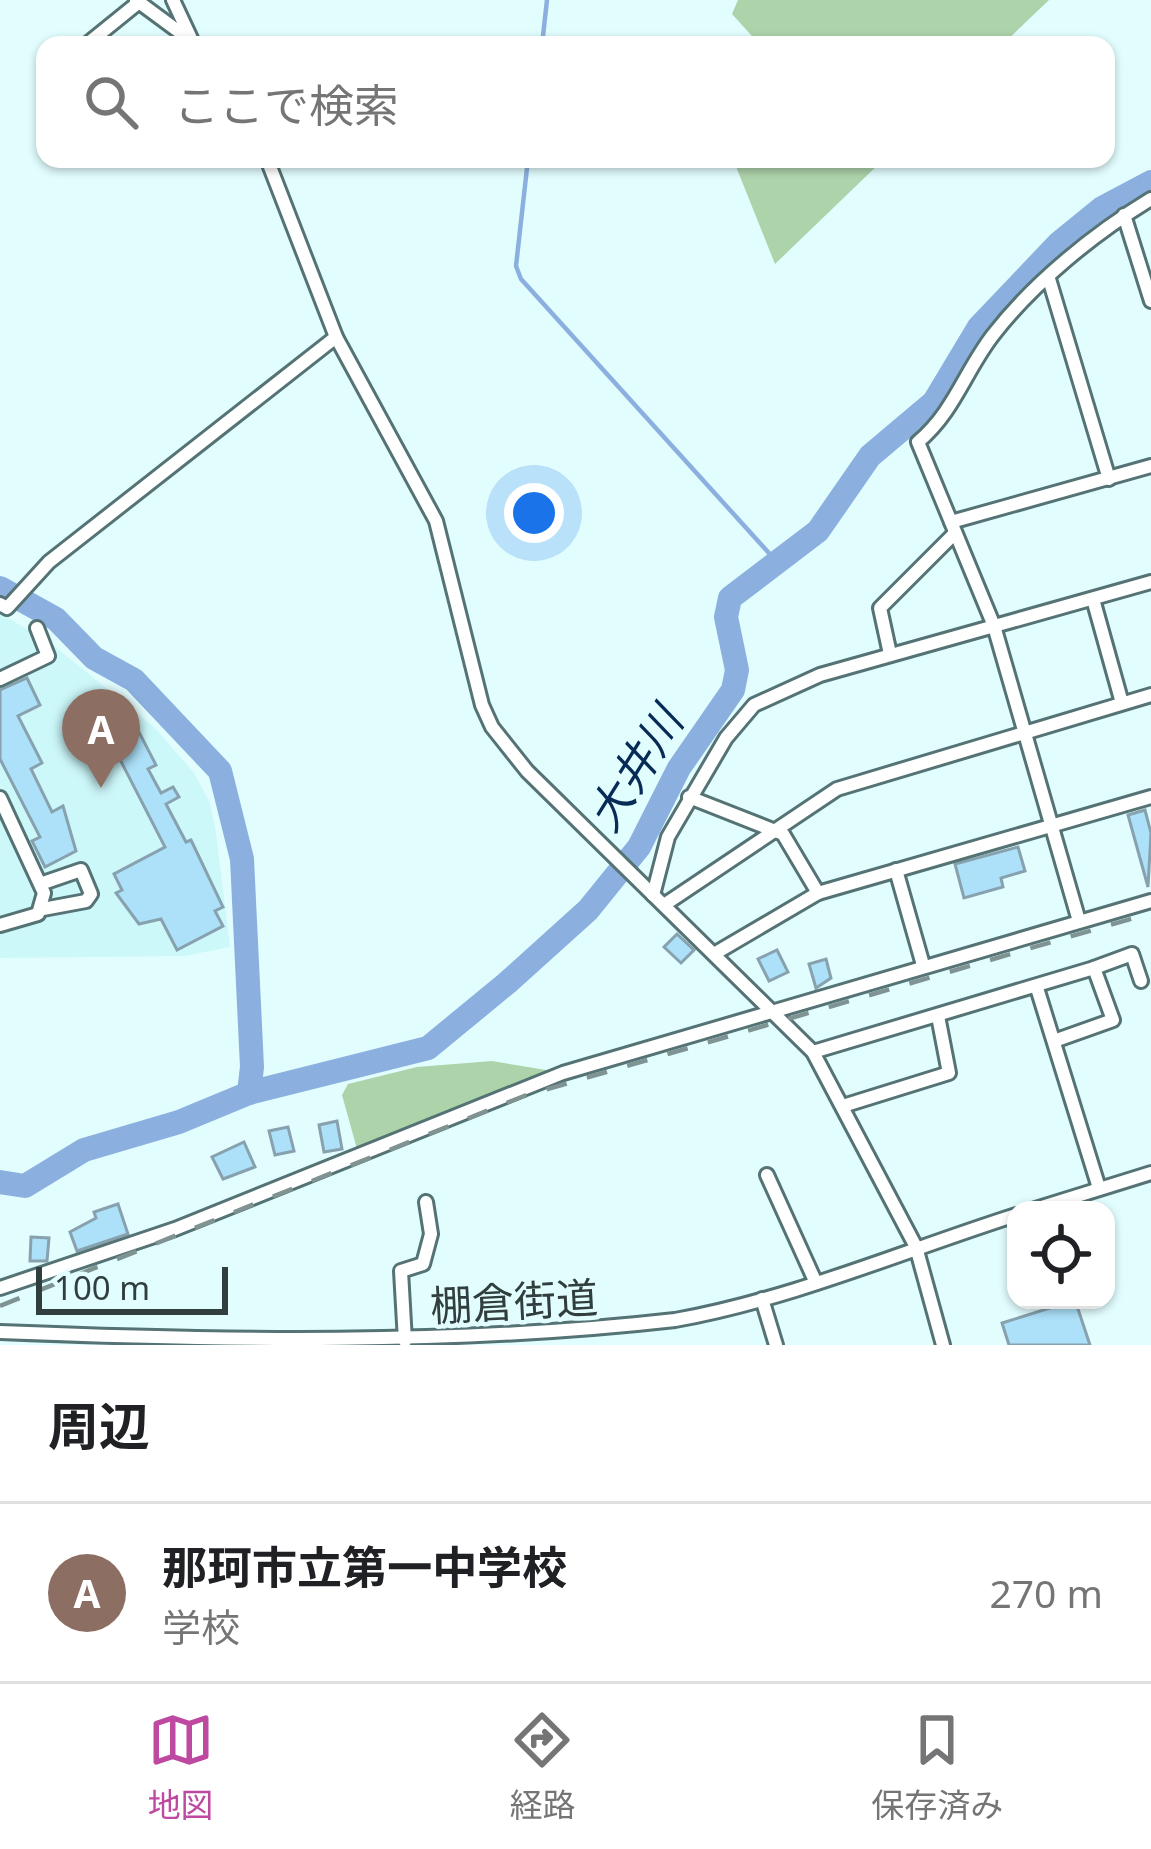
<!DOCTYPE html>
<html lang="ja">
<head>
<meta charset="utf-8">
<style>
	:root { --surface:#fff; --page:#f2f2f2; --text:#202124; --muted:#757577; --line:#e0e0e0; --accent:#be49a1 }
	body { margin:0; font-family:"Noto Sans","Noto Sans JP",sans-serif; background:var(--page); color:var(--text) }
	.controls { position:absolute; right:36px; bottom:36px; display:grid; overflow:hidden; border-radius:24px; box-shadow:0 3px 9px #0004 }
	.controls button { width:108px; height:108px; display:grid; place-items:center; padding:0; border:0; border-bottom:3px solid var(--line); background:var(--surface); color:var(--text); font:60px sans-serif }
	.scale { position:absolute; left:36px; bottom:30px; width:192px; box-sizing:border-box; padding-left:12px; border:6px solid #313e3e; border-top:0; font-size:33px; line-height:42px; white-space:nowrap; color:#313e3e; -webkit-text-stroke:9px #e2fdfe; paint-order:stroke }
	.you { position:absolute; left:534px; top:513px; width:42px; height:42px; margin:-30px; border:9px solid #fff; border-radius:50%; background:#1a73e8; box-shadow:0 0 0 18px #1a73e833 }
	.badge { display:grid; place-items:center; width:78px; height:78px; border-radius:50%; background:var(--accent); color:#fff; font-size:39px; font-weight:700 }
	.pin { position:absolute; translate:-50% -99px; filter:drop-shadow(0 3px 6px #0008) }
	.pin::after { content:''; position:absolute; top:63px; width:42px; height:36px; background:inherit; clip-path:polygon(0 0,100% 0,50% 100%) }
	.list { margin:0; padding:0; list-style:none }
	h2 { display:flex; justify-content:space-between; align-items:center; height:156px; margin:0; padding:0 48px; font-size:51px }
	h2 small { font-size:39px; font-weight:400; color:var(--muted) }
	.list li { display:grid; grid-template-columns:78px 1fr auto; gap:36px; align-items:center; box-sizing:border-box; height:180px; padding:0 48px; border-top:3px solid var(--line) }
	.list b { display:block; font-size:45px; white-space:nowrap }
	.list p { margin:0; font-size:39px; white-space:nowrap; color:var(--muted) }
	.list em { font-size:39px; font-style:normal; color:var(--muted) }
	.icon { flex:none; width:66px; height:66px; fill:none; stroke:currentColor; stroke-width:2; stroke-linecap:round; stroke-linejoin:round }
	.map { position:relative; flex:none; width:1151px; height:1345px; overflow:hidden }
	.search { position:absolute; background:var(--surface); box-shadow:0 3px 9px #0004; left:36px; right:36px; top:36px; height:132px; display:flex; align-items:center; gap:30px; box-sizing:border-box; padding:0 42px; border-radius:24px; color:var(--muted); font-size:45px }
	.sheet { height:336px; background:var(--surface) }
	nav { display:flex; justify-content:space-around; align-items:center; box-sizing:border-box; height:168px; border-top:3px solid var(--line); background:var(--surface); font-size:33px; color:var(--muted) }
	nav a { display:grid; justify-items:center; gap:6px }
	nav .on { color:var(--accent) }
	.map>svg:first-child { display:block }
</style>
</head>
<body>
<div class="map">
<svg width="1151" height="1345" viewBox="0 0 1151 1345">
	<rect width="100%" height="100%" fill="#e2fdfe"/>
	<!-- built -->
	<path fill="#ccf8fa" d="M0 613 53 645 155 728 194 773 210 803 216 833 230 947 184 956 0 958Z"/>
	<!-- green -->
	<g fill="#add3ab">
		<path d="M738 0H1049L1002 45H760L732 14Z"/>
		<path d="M733 159H884L775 264Z"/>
		<path d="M492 1061 552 1071 357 1149 342 1095 348 1084 417 1067Z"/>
	</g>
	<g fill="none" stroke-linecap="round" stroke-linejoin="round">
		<!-- stream -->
		<g stroke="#8bb0df" stroke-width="4.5">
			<path d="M542 45 547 0"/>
			<path d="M528 159 516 266 521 279 777 562"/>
		</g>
		<!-- river -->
		<g stroke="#8bb0df" stroke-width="24">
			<path d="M0 588 56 619 94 658 134 680 220 771 242 859 252 1067 249 1093"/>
			<path d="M0 1182 25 1186 84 1150 179 1122 249 1093 428 1048 507 983 588 910 639 847 679 768 733 690 737 670 726 617 730 598 818 531 870 456 934 402 979 327 1059 243 1102 208 1151 182"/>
		</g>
	</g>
	<!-- building -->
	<g fill="#ace1f9" stroke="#87a2ae" stroke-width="3">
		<path d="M27 678 40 705 18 716 42 763 31 769 52 812 63 806 76 851 45 867 32 841 40 837 0 759V690Z"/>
		<path d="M105 694 118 708 125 705 156 765 148 769 161 793 173 787 179 797 166 804 186 842 191 840 223 907 215 911 223 926 177 950 161 919 139 924 116 893 122 890 114 874 165 847 90 701Z"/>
		<path d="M1145 810 1151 833 1148 887 1128 815Z"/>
		<path d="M1018 847 1025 871 1001 878 1003 887 964 898 955 864Z"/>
		<path d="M677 934 694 950 681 963 664 947Z"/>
		<path d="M777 950 788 972 769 981 758 959Z"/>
		<path d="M826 959 831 978 816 988 809 964Z"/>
		<path d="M337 1121 342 1149 324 1152 319 1125Z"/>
		<path d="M288 1127 294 1151 275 1155 269 1131Z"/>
		<path d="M244 1142 255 1167 223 1179 212 1157Z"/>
		<path d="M118 1204 128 1234 77 1251 70 1232 96 1218 94 1212Z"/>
		<path d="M31 1237 49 1238 47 1261H30Z"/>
		<path d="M1075 1300 1090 1345H1009L1002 1323Z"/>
	</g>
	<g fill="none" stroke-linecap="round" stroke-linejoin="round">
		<defs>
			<g id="minor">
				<path d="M136 0 178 31 186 29"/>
				<path d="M173 0 194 45"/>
				<path d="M86 45 139 2"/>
				<path d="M267 159 336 337 436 521 482 705 492 727 527 771 813 1052 916 1247 943 1345"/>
				<path d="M1124 215 1151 301"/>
				<path d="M1049 279 1109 479"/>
				<path d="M951 522 1151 466"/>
				<path d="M1093 599 1122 703"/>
				<path d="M0 604 7 608 49 562 336 337"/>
				<path d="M890 654 880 608 955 533"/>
				<path d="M0 679 48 656 37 628"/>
				<path d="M689 797 783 834 818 893"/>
				<path d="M0 798 44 893 38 914 0 925"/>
				<path d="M896 870 923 965"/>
				<path d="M43 883 81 870 91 894 86 901 43 909"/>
				<path d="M653 895 668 837 726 738 754 705 820 675 1151 582"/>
				<path d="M664 905 837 789 1151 695"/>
				<path d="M1079 921 994 626 918 442C954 412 965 371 993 335 1034 282 1095 233 1151 199"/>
				<path d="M714 954 818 893 1151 797"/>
				<path d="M1094 968 1132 954 1141 981"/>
				<path d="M1037 988 1099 1188"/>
				<path d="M813 1052 1094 968 1113 1020 1054 1041"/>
				<path d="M846 1105 949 1073 938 1016"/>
				<path d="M767 1175 816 1283"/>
				<path d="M1032 1210 1151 1173"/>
				<path d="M0 1288 175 1229 563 1073 1151 901"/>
				<path d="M762 1299 776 1345"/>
				<path d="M0 1332C222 1341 455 1345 675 1320 792 1299 903 1251 1016 1215"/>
				<path d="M405 1341 401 1271 423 1264 431 1234 426 1202"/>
			</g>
		</defs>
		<!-- minor casing -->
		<use href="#minor" stroke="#557374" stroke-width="18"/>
		<!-- minor -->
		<use href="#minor" stroke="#fff" stroke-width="12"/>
		<!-- rail -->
		<path stroke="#7f9393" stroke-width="4.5" stroke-dasharray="21 21" stroke-linecap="butt" d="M0 1306 524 1096 1151 913"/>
	</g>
	<g text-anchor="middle" stroke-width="9" stroke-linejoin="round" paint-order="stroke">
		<!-- street labels -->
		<g font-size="42" fill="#313e3e" stroke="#e2fdfe">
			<text transform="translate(514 1302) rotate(-3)" y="15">棚倉街道</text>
		</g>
		<!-- water labels -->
		<g font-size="45" font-style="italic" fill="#052b56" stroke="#e2fdfe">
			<text transform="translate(635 769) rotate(-58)" y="16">大井川</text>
		</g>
	</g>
</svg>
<div class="controls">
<button><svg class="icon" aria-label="locate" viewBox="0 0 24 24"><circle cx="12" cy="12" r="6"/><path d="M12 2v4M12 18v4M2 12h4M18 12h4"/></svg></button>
</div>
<div class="scale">100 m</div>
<div class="you"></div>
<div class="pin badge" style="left:101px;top:788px;background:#8d6e63">A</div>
<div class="search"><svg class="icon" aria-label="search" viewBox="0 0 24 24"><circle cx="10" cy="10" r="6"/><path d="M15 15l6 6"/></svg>ここで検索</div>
</div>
<section class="sheet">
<h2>周辺<small></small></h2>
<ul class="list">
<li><span class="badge" style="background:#8d6e63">A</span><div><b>那珂市立第一中学校</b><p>学校</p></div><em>270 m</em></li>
</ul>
</section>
<nav>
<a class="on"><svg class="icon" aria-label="map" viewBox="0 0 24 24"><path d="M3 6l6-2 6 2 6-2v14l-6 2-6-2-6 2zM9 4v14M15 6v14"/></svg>地図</a>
<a><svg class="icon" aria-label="directions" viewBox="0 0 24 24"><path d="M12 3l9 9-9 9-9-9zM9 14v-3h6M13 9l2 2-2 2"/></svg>経路</a>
<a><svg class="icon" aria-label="saved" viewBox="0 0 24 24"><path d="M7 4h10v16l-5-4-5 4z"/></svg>保存済み</a>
</nav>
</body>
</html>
